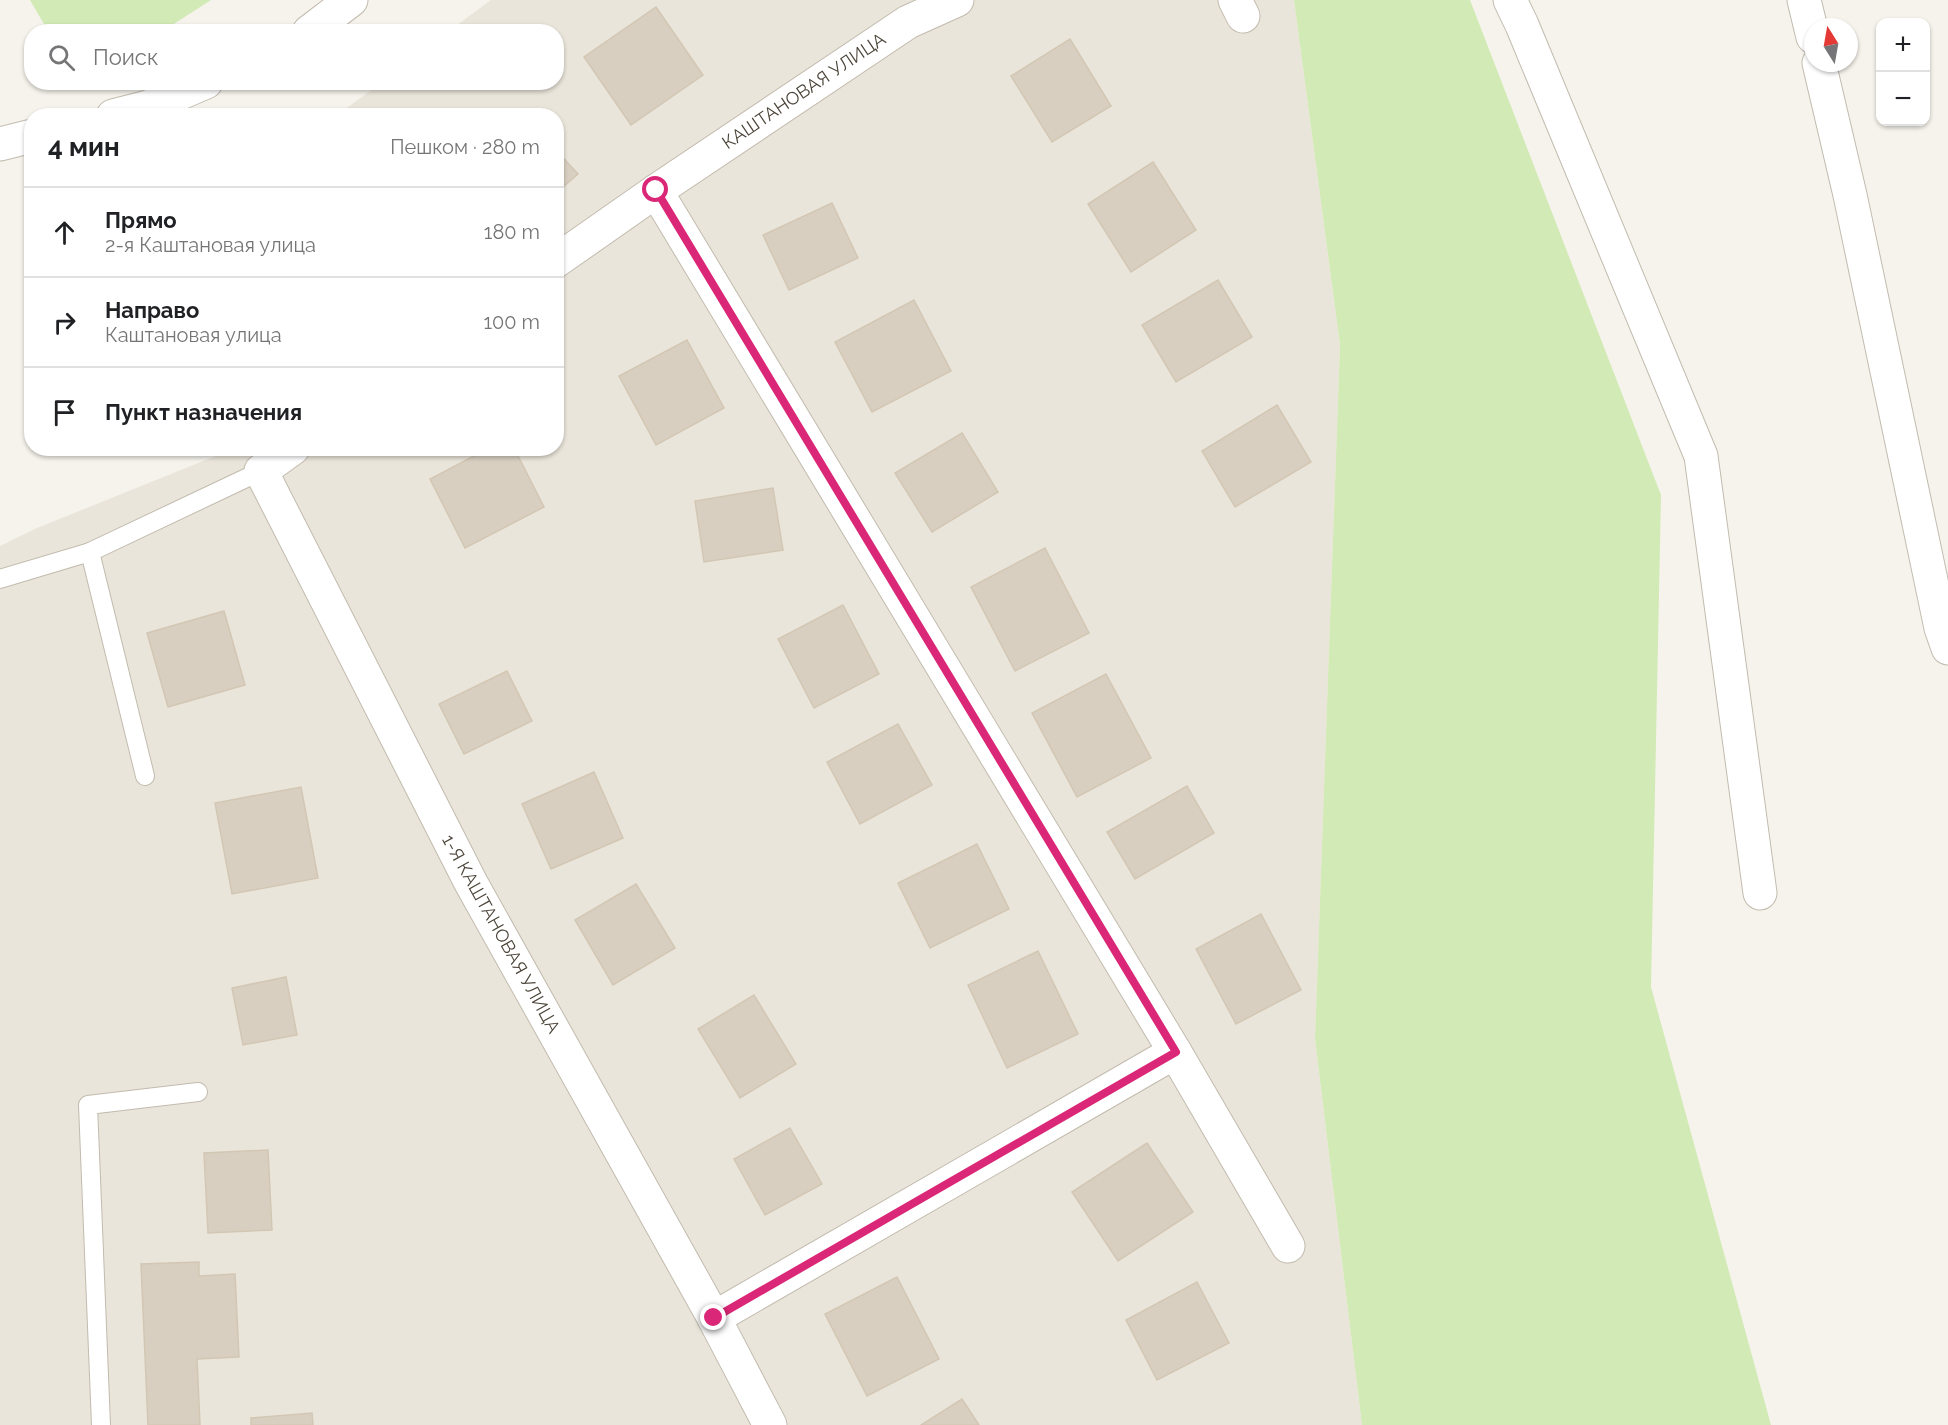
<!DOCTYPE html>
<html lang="ru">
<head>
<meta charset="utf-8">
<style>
	:root { --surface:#fff; --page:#f6f6f6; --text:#202124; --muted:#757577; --line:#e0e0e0 }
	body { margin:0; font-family:Raleway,sans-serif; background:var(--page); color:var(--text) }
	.controls { position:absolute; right:18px; top:18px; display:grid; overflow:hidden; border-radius:12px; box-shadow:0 2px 4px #0004 }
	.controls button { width:54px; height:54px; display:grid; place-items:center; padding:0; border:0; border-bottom:2px solid var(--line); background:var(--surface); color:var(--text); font:30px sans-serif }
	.compass { position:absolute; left:1804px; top:18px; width:54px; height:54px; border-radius:50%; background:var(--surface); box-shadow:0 2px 4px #0004; rotate:349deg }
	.stop { position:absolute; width:18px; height:18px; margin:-14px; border:4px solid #db2777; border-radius:50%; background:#fff }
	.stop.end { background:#db2777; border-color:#fff; box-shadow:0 2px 6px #0008 }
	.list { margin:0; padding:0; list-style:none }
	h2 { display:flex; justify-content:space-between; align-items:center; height:78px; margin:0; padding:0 24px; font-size:26px }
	h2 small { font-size:20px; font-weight:400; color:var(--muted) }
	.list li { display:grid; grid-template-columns:39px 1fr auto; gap:18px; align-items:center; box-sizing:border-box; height:90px; padding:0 24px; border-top:2px solid var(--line) }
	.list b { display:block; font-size:22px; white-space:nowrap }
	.list p { margin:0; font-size:20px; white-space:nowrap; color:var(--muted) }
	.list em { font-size:20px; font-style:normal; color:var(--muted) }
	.icon { flex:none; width:33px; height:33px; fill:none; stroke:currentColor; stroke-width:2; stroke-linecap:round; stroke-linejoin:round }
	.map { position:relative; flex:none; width:1948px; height:1425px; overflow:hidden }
	.search { position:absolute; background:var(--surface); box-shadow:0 2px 4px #0004; left:24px; top:24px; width:540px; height:66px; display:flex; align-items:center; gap:15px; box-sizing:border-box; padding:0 21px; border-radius:24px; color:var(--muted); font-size:22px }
	.panel { position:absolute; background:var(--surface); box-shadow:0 2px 4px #0004; left:24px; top:108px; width:540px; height:348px; border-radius:24px }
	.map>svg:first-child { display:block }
</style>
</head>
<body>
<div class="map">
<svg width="1948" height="1425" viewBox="0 0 1948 1425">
	<rect width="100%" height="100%" fill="#f6f3ec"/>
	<!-- residential -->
	<path fill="#eae5da" d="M491 0H1294L1340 345 1315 1039 1362 1425H0V546L37 528 233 449 556 448V116L337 115 381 83 556 82V32L449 31Z"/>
	<!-- green -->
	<g fill="#d2eab5">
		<path d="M30 0H211L163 31H48Z"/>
		<path d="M1294 0H1470L1661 495 1651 987 1771 1425H1362L1315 1039 1340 345Z"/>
	</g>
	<!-- building -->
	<g fill="#d8cfc1" stroke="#d3c7b4" stroke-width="1.5">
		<path d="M656 7 703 75 631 125 584 57Z"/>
		<path d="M1070 39 1111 106 1052 142 1011 76Z"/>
		<path d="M556 150 578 174 556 193Z"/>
		<path d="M1153 162 1196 230 1131 272 1088 204Z"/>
		<path d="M832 203 858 258 789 290 763 235Z"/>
		<path d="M1218 280 1252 337 1176 382 1142 325Z"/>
		<path d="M914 300 951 371 872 412 835 342Z"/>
		<path d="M687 340 724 408 656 445 619 376Z"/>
		<path d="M1277 405 1311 462 1235 507 1202 451Z"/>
		<path d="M962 433 998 492 932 532 895 473Z"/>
		<path d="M489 448H514L544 507 465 548 430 479Z"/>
		<path d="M773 488 783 550 704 562 695 501Z"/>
		<path d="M1045 548 1089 633 1015 671 971 587Z"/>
		<path d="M843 605 879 674 814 708 778 639Z"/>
		<path d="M224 611 245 685 168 707 147 633Z"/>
		<path d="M507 671 532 721 464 754 439 704Z"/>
		<path d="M1106 674 1151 758 1077 797 1032 713Z"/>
		<path d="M898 724 932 785 860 824 827 762Z"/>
		<path d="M594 772 623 838 551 869 522 804Z"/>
		<path d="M1187 786 1214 833 1135 879 1107 832Z"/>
		<path d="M301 787 318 878 232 894 215 803Z"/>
		<path d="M977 844 1009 909 930 948 898 883Z"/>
		<path d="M636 884 675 948 613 985 575 920Z"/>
		<path d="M1261 914 1301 990 1236 1024 1196 949Z"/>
		<path d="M1038 951 1078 1034 1007 1068 968 985Z"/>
		<path d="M286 977 297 1035 243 1045 232 988Z"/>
		<path d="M754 995 796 1064 740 1098 698 1029Z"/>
		<path d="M790 1128 822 1184 765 1215 734 1159Z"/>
		<path d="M1147 1143 1193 1212 1118 1261 1072 1192Z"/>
		<path d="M268 1150 272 1230 208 1233 204 1153Z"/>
		<path d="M199 1262V1276L235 1274 239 1357 197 1359 200 1425H148L141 1264Z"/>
		<path d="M897 1277 939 1359 867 1396 825 1314Z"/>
		<path d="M1197 1282 1229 1343 1157 1380 1126 1320Z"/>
		<path d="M962 1399 979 1425H921Z"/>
		<path d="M312 1413 313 1425H251V1418Z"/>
	</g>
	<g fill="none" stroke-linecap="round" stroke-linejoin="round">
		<defs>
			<g id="service">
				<path d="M0 579 90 552"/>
				<path d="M145 776 90 552 261 471"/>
				<path d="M101 1425 88 1105 198 1092"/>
			</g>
			<g id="minor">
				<path d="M1235 0 1243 16"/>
				<path d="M1510 0 1522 25 1701 456 1760 893"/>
				<path d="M1804 0 1813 37"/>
				<path d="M309 32 351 0"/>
				<path d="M1819 63 1850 195 1941 628 1948 648"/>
				<path d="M113 116 148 107 206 82"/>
				<path d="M0 144 32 136"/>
				<path d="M656 191 1175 1052 1288 1246"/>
				<path d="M556 261 656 191 908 22 957 0"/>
				<path d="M293 448 261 471 471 883 714 1318 770 1425"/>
				<path d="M714 1318 1175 1052"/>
			</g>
		</defs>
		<!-- service casing -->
		<use href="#service" stroke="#c2bbae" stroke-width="20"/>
		<!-- minor casing -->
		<use href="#minor" stroke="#c2bbae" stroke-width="35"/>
		<!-- service -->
		<use href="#service" stroke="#fff" stroke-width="18"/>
		<!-- minor -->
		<use href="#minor" stroke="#fff" stroke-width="33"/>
	</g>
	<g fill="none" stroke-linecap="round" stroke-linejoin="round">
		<!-- route -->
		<path stroke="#db2777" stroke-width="8" d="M656 190 1176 1052 714 1318"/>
	</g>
	<g text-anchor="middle" stroke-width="4.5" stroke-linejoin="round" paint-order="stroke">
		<!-- street labels -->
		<g font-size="18" fill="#4b4439" stroke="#fff">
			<text transform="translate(804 91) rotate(-34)" y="6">КАШТАНОВАЯ УЛИЦА</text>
			<text transform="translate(501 934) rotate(61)" y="6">1-Я КАШТАНОВАЯ УЛИЦА</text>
		</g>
	</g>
</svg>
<div class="controls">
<button>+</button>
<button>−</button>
</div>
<svg class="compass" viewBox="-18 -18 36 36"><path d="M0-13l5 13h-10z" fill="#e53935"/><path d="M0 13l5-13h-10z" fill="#757577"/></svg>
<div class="stop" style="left:656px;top:190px"></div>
<div class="stop end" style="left:714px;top:1318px"></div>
<div class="search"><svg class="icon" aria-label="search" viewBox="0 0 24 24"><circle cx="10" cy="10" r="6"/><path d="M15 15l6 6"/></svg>Поиск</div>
<section class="panel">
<h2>4 мин<small>Пешком · 280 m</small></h2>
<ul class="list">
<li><svg class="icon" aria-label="ahead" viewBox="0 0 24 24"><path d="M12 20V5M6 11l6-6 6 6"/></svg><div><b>Прямо</b><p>2-я Каштановая улица</p></div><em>180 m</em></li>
<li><svg class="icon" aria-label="right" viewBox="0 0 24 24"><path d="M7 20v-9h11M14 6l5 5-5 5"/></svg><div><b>Направо</b><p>Каштановая улица</p></div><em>100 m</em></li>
<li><svg class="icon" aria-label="arrive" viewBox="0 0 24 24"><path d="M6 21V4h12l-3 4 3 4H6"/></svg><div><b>Пункт назначения</b></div></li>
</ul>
</section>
</div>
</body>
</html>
